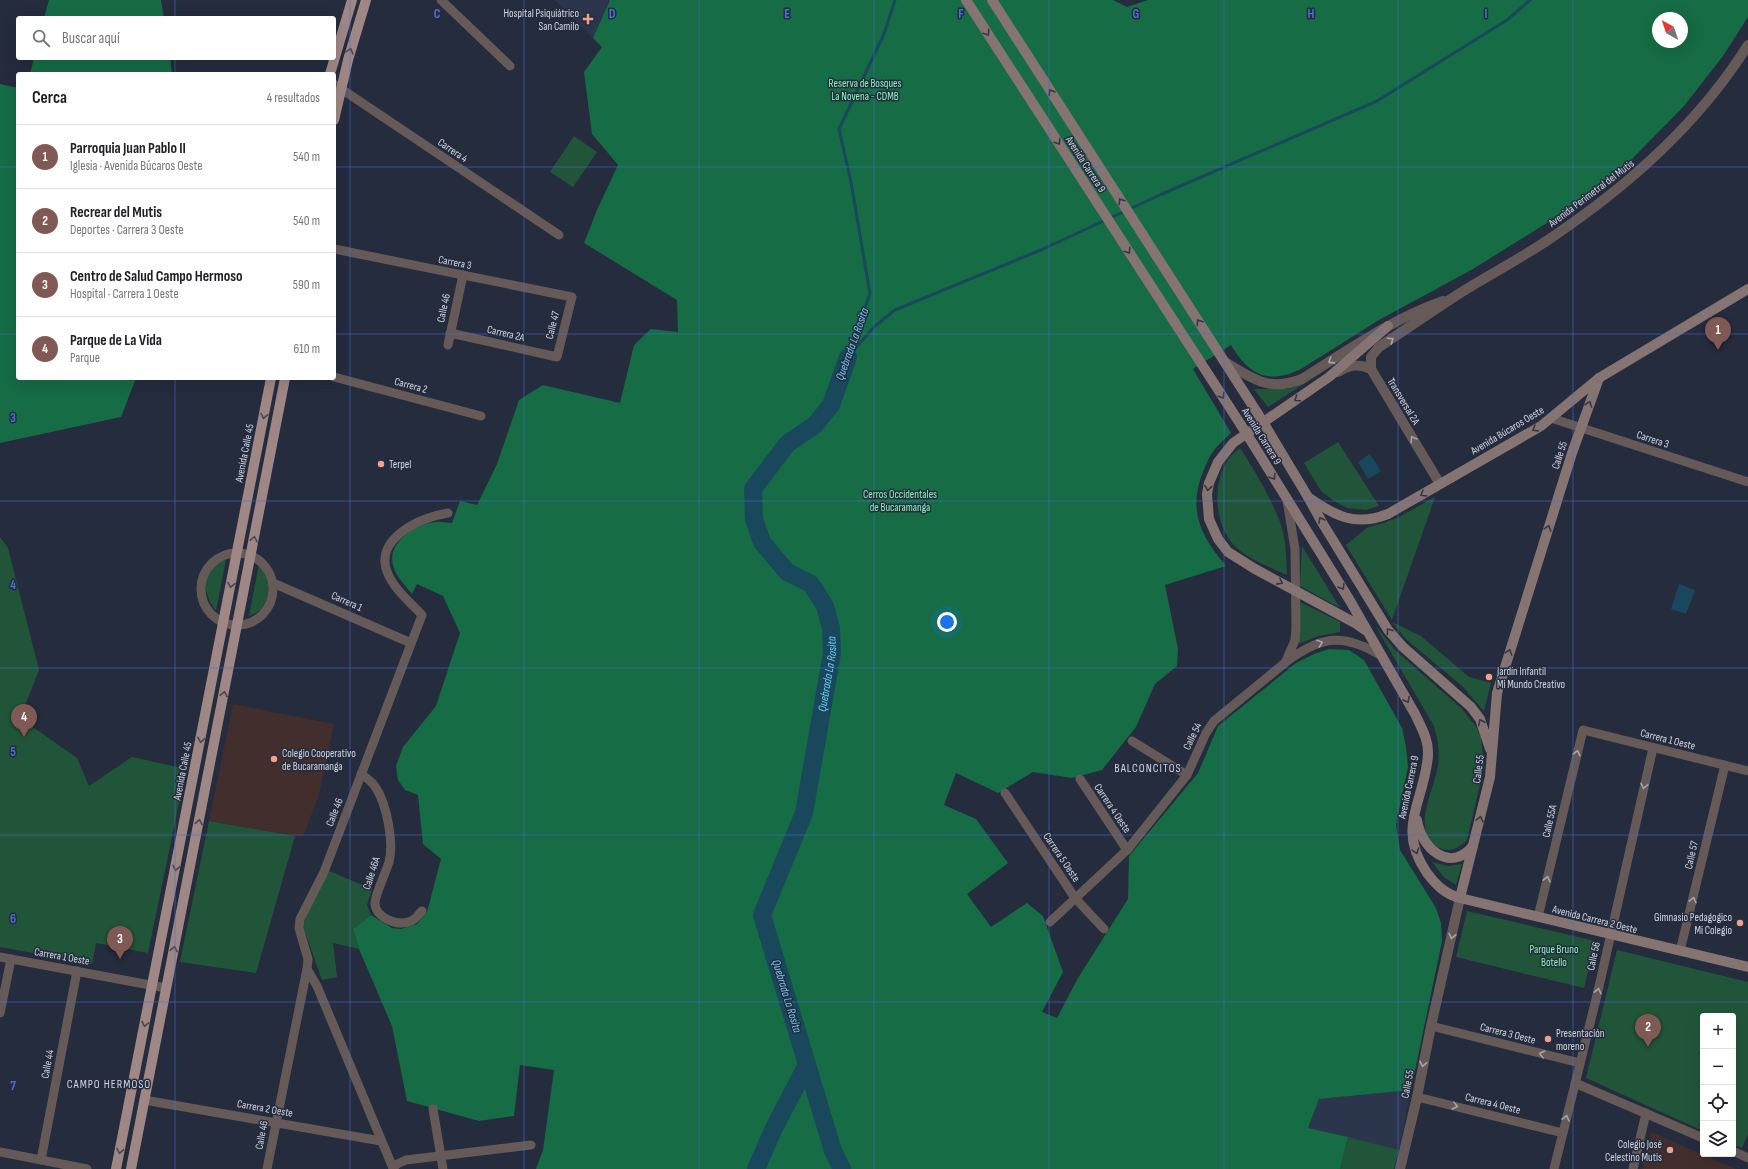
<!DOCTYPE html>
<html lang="es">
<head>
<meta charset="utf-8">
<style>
	:root { --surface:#fff; --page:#f6f6f6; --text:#202124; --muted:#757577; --line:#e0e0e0; --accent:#805954 }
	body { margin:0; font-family:"Sofia Sans Condensed",sans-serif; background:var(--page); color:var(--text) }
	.controls { position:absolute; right:12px; bottom:12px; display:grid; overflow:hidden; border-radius:4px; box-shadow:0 4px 16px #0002 }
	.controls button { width:36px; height:36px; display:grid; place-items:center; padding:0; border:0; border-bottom:1px solid var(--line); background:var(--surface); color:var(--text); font:20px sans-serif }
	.compass { position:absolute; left:1652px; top:12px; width:36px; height:36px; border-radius:50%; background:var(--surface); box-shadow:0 4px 16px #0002; rotate:320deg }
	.you { position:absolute; left:947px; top:622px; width:14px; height:14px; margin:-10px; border:3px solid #fff; border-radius:50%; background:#1a73e8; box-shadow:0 0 0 6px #1a73e833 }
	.badge { display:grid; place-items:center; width:26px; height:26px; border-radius:50%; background:var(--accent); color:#fff; font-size:13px; font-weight:700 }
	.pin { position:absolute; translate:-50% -33px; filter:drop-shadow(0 1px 2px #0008) }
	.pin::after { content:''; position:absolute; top:21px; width:14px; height:12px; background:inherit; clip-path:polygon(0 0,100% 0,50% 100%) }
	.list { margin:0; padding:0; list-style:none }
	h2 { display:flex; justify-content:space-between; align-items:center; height:52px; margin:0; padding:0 16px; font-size:17px }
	h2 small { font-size:13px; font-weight:400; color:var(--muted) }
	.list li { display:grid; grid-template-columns:26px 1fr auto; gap:12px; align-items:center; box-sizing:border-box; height:64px; padding:0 16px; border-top:1px solid var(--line) }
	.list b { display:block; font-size:15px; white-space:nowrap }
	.list p { margin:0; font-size:13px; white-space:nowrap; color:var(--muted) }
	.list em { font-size:13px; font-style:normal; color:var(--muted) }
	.icon { flex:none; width:22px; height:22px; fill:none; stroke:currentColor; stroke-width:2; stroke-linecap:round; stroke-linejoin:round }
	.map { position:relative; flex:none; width:1748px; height:1169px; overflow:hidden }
	.search { position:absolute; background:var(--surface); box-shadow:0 4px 16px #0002; left:16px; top:16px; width:320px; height:44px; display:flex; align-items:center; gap:10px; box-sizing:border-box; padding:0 14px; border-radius:4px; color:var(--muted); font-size:15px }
	.panel { position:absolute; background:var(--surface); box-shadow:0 4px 16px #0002; left:16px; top:72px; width:320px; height:308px; border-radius:4px }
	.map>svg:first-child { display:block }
</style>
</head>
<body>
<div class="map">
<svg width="1748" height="1169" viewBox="0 0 1748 1169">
	<rect width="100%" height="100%" fill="#252c3e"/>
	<!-- built -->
	<g fill="#2b354c">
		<path d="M555 0H610L593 38Z"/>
		<path d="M1411 1090 1399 1150 1308 1128 1319 1098Z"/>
	</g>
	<!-- education -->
	<g fill="#422e2d">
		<path d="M233 704 334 724 319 795 303 837 209 821Z"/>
		<path d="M1651 1132 1736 1169H1642Z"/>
	</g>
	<!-- green -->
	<g fill="#21553a">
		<path d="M574 136 597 152 573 187 550 172Z"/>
		<path d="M1333 365 1268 407 1254 389H1289L1298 386Z"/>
		<path d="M1338 442 1379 506 1366 510 1347 508 1334 501 1321 491 1304 463Z"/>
		<path d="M1240 448C1255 471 1270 496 1280 522 1286 538 1286 557 1287 575 1270 567 1252 561 1238 549 1214 529 1211 483 1229 458 1232 454 1237 451 1240 448Z"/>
		<path d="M1435 497 1392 620 1346 545 1368 527 1384 523 1399 517Z"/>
		<path d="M0 537 8 548 39 670 20 718 77 758 89 786 132 757 186 769 148 953 96 943 92 964 0 947Z"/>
		<path d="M1302 546 1340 608 1300 586Z"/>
		<path d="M226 559 216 611C201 591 201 569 226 559Z"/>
		<path d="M259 564C274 580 272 609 249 616Z"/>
		<path d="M1300 602 1340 622V632L1318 636 1298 644Z"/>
		<path d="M1392 622 1421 636 1469 677 1491 683 1484 711 1462 686 1407 640Z"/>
		<path d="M1375 625 1396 651 1462 709 1477 728 1481 738 1484 767 1467 840C1460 847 1452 852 1442 849 1408 837 1434 790 1438 766 1440 753 1438 739 1434 726Z"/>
		<path d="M209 821 295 836 256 973 180 962Z"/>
		<path d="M1432 862 1448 866 1462 864 1456 885 1444 877Z"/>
		<path d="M329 871 372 889 367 905 371 915 353 929 359 949 333 943 337 977 322 980 304 929C304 909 320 888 329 871Z"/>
		<path d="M1467 911 1595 941 1584 988 1456 957Z"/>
		<path d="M1617 950 1748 982V1134L1742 1148 1733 1144V1016H1703V1131L1586 1078Z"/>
		<path d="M1348 1137 1399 1150 1394 1169H1340Z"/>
	</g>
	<!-- forest -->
	<g fill="#156c45" fill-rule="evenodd">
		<path d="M49 0H161L164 18H44Z"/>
		<path d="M610 0H1113L1127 7 1148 0H1748V17L1723 56 1684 106 1630 161 1550 221 1473 269 1379 320 1301 369C1268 385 1249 375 1231 345L1193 369 1231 433C1225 439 1216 446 1212 453 1209 457 1207 463 1205 467 1187 508 1199 534 1226 566L1165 585 1178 649 1177 666 1155 684 1136 727 1102 770 1072 778 1033 772 998 793 956 773 944 805 976 819 1008 863 967 894 991 927 1027 903 1043 916 1063 972 1042 1012 1057 1018 1078 978 1128 899 1129 856 1198 773 1218 726 1296 663 1314 654 1329 649 1349 650 1364 660 1402 728 1406 747 1408 767 1396 825 1400 850 1436 908 1441 923 1442 941 1411 1090 1319 1099 1308 1128 1348 1137 1340 1169H536L543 1150 554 1070 520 1065 514 1116 479 1121 407 1101 392 1026 359 949 353 929 371 915 392 928 401 929 417 924 427 912 441 859 423 844 418 795 405 790 398 780 396 766 403 747 436 706 460 633 443 596 417 584 412 594C406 586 397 578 394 568 384 544 415 524 436 522 441 521 447 523 452 523L460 501 477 505 497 464 519 400 543 385 620 403 634 345 651 329 678 332 677 300 584 243 597 210 618 165 592 134 584 72 602 47 593 38ZM1658 18H1682V42H1658Z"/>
		<path d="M34 58H170L172 74H30Z"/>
		<path d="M0 84 18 88V378H136L121 417 0 443Z"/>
	</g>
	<!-- water -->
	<g fill="#19485c">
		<path d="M1370 454 1381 471 1368 479 1358 462Z"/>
		<path d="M1679 584 1695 590 1686 614 1671 609Z"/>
	</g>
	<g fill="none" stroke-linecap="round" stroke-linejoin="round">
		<!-- stream -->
		<g stroke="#19485c" stroke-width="3">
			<path d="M848 356 870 294 851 182 839 129 884 34 895 0"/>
			<path d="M848 357 874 327 895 310 1043 249 1162 194 1377 101 1507 20 1530 0"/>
		</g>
		<!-- river -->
		<g stroke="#19485c" stroke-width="18">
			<path d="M756 1169 774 1128 807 1065"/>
			<path id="s1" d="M842 1169 833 1151 762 915 804 813 832 653 831 628 825 606 811 584 787 572 762 542 754 519 753 489 787 444 815 425 831 405 848 357"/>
		</g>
		<!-- minor -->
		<g stroke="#665a59" stroke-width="9">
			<path d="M441 0 510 66"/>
			<path d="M334 84 559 235"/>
			<path d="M334 249 572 297 557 357 450 333"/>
			<path d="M448 345 463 275"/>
			<path d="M334 377 481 416"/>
			<path d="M1551 418 1748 482"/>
			<circle cx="237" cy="589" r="36"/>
			<path d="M273 583 411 643"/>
			<path d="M1286 661 1295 640 1296 628 1295 549 1287 500"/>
			<path d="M1132 741 1187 775"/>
			<path d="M361 774C367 778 373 782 376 788 387 805 394 843 389 862 386 872 375 895 375 903 375 918 398 927 411 921 416 919 418 915 422 911"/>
			<path d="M1080 779 1127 850"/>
			<path d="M1005 793 1075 898 1104 929"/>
			<path d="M1538 917 1583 730 1748 771"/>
			<path d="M1050 922 1128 849 1187 775 1206 733 1214 721 1286 662C1322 635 1344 633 1382 656"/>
			<path d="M1680 951 1725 765"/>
			<path d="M0 957 166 988"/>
			<path d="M307 969 317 986 393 1168"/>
			<path d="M0 1013 11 959"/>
			<path d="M1431 1026 1580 1063"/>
			<path d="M1575 1083 1703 1138"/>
			<path d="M1417 1097 1563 1133"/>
			<path d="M144 1100 381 1141"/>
			<path d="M433 1109 443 1169"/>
			<path d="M1733 1151 1748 1158"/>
			<path d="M0 1152 87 1169"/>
			<path d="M41 1160 77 971"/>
			<path d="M393 1168 397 1164 406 1160 531 1145"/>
			<path d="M267 1169 307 969 308 959 299 928 300 919 324 872 422 615C410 602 395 590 388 574 372 539 421 517 448 513"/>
			<path d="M1554 1169 1598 991 1653 748"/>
			<path d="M1633 1169 1646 1113"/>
		</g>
		<!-- tertiary -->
		<g stroke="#665a59" stroke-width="10">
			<path d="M1225 362C1252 379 1270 392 1302 379 1348 350 1392 319 1443 301"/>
			<path d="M1371 369V357L1379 347C1405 330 1431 312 1457 295 1487 276 1518 260 1548 240 1626 188 1698 125 1748 45"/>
			<path d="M1338 372C1349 365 1359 363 1371 369L1440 484"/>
			<path d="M1400 1169 1417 1097 1431 1026 1460 898"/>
		</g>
		<!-- secondary -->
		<g stroke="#867472" stroke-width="10">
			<path d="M966 0 1241 425"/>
			<path d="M992 0 1258 414"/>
			<path d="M1269 432 1308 497 1323 524 1388 630 1403 647 1471 707 1480 719 1490 749"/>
			<path d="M1253 444 1349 599 1415 714C1421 727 1429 740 1428 755 1425 801 1395 827 1427 873 1436 885 1445 894 1460 898L1748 967"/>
			<path d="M1308 497C1335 516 1355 527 1388 514L1541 426 1599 378 1748 289"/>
			<path d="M1365 630 1355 623 1255 569 1228 552 1218 539 1209 519 1207 494 1209 483 1218 462 1233 443 1329 377 1388 326"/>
			<path d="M1417 820C1421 848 1450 874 1473 846"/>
			<path d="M1460 898 1490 777 1497 693 1572 453 1599 378"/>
		</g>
		<!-- primary -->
		<g stroke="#9f8785" stroke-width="10">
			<path d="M330 74 352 0"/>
			<path d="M334 120 348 60 366 0"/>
			<path d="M116 1169 271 378"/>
			<path d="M131 1169 285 378"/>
		</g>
		<!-- secondary-bridge -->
		<g stroke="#867472" stroke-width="10">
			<path d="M1258 414 1269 432"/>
			<path d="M1241 425 1253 444"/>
		</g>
	</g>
	<!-- one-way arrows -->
	<defs><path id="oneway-chevron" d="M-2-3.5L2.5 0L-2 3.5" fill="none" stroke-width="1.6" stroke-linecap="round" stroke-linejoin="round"/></defs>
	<g stroke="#343746">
		<use href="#oneway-chevron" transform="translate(987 33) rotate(57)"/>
		<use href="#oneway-chevron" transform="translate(1051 92) rotate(-123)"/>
		<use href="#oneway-chevron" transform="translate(1058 142) rotate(57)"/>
		<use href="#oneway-chevron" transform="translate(1121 201) rotate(-123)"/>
		<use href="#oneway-chevron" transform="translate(1128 251) rotate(57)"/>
		<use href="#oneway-chevron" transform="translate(1199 322) rotate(-123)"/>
		<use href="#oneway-chevron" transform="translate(1222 396) rotate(57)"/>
		<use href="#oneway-chevron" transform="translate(1297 399) rotate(145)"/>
		<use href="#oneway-chevron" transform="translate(1589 404) rotate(-71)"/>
		<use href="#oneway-chevron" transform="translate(1535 429) rotate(150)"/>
		<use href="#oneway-chevron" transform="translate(1273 477) rotate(58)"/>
		<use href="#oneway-chevron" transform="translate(1208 488) rotate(99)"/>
		<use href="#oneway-chevron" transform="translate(1423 494) rotate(150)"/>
		<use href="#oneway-chevron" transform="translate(1321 520) rotate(-119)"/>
		<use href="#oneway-chevron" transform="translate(1548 528) rotate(-73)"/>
		<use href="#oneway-chevron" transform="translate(1280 582) rotate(28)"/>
		<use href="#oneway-chevron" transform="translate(1342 587) rotate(58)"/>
		<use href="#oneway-chevron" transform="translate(1389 631) rotate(-126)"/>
		<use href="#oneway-chevron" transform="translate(1509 652) rotate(-73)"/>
		<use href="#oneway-chevron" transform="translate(1407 700) rotate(61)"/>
		<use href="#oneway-chevron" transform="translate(1481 722) rotate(-116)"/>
		<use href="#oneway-chevron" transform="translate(1480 819) rotate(-76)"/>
		<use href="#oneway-chevron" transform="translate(1416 851) rotate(72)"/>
	</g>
	<g stroke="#4a4753">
		<use href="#oneway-chevron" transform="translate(350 51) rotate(-74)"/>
		<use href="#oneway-chevron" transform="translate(264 416) rotate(101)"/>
		<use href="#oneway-chevron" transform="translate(254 539) rotate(-79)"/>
		<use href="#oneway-chevron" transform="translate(231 585) rotate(101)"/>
		<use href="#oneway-chevron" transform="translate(224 694) rotate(-79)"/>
		<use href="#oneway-chevron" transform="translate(201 740) rotate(101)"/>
		<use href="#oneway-chevron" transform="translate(199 822) rotate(-79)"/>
		<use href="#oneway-chevron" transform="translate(176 868) rotate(101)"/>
		<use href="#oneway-chevron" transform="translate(174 949) rotate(-79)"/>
		<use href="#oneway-chevron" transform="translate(145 1024) rotate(101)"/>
		<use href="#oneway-chevron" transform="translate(120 1151) rotate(101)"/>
	</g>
	<g stroke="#a6a4ab">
		<use href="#oneway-chevron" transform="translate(1391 340) rotate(-34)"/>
		<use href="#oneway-chevron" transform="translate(1331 361) rotate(147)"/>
		<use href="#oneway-chevron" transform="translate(1413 439) rotate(-121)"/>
		<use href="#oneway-chevron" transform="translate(1320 643) rotate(-19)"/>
		<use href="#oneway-chevron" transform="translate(1577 753) rotate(-77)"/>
		<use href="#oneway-chevron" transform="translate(1644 786) rotate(103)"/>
		<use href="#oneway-chevron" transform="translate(1547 879) rotate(-77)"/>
		<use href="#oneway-chevron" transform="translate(1693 900) rotate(-77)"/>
		<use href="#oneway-chevron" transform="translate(1452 936) rotate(103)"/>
		<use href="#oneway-chevron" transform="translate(1598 991) rotate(-77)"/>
		<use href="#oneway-chevron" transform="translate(1542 1054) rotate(-166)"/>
		<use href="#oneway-chevron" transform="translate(1423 1064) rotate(101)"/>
		<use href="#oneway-chevron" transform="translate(1455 1106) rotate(14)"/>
		<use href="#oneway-chevron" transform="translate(1566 1118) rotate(-76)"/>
	</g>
	<!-- grid -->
	<path fill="none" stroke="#4a70da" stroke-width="1" stroke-opacity="0.55" d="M175 0V18M350 0V1169M524 0V1169M699 0V1169M874 0V1169M1049 0V1169M1224 0V1169M1398 0V1169M1573 0V1169M175 58V74M0 167H18M334 167H1748M0 334H18M334 334H1748M175 378V1169M0 501H1748M0 668H1748M0 835H1748M0 1002H1748"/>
	<!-- markers -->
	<g fill="#f59d8f" stroke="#252c3e" stroke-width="1.5">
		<path d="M586 13h4v4h4v4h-4v4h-4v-4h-4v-4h4z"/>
		<circle cx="381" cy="464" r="4"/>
		<circle cx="1489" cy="677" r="4"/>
		<circle cx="274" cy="759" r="4"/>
		<circle cx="1740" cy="923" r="4"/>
		<circle cx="1548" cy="1039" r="4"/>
		<circle cx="1670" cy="1150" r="4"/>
	</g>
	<g text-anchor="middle" stroke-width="3" stroke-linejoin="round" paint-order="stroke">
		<!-- poi labels -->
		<g font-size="11" fill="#d0d5e1" stroke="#252c3e" text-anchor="start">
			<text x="579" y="17" text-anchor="end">Hospital Psiquiátrico<tspan x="579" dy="13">San Camilo</tspan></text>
			<text x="389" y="468">Terpel</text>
			<text x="1497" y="675">Jardín Infantil<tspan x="1497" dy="13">Mi Mundo Creativo</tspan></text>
			<text x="282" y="757">Colegio Cooperativo<tspan x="282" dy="13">de Bucaramanga</tspan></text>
			<text x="1732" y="921" text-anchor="end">Gimnasio Pedagogico<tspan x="1732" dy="13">Mi Colegio</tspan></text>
			<text x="1556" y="1037">Presentación<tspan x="1556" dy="13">moreno</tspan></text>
			<text x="1662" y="1148" text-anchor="end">Colegio José<tspan x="1662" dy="13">Celestino Mutis</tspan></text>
		</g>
		<!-- park labels -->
		<g font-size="11" fill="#89f5ba" stroke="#252c3e">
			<text x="865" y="87">Reserva de Bosques<tspan x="865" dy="13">La Novena - CDMB</tspan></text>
			<text x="900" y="498">Cerros Occidentales<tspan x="900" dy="13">de Bucaramanga</tspan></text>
			<text x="1554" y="953">Parque Bruno<tspan x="1554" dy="13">Botello</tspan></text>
		</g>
		<!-- street labels -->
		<g font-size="11" fill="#d0d5e1" stroke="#252c3e">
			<text transform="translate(453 150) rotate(34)" y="4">Carrera 4</text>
			<text transform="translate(1086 164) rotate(57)" y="4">Avenida Carrera 9</text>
			<text transform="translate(1591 193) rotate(-37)" y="4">Avenida Perimetral del Mutis</text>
			<text transform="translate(455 262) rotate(11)" y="4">Carrera 3</text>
			<text transform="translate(443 308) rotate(-78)" y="4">Calle 46</text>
			<text transform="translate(552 325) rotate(-76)" y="4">Calle 47</text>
			<text transform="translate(506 333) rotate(13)" y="4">Carrera 2A</text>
			<text transform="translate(411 385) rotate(15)" y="4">Carrera 2</text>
			<text transform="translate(1404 401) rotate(59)" y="4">Transversal 2A</text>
			<text transform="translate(1507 430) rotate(-31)" y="4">Avenida Búcaros Oeste</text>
			<text transform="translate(1262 436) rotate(58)" y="4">Avenida Carrera 9</text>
			<text transform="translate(1653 439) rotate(18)" y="4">Carrera 3</text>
			<text transform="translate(244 453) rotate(-79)" y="4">Avenida Calle 45</text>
			<text transform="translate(1559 455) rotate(-72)" y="4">Calle 55</text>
			<text transform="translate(347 601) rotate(24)" y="4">Carrera 1</text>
			<text transform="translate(1192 736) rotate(-64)" y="4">Calle 54</text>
			<text transform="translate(1668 739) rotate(14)" y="4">Carrera 1 Oeste</text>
			<text transform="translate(1478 769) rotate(-82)" y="4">Calle 55</text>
			<text transform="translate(182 771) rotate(-79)" y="4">Avenida Calle 45</text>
			<text transform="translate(1408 787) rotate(-78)" y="4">Avenida Carrera 9</text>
			<text transform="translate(1113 808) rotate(56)" y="4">Carrera 4 Oeste</text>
			<text transform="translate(334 812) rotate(-69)" y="4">Calle 46</text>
			<text transform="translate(1549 821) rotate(-77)" y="4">Calle 55A</text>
			<text transform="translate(1691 855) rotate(-77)" y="4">Calle 57</text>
			<text transform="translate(1062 857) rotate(56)" y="4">Carrera 5 Oeste</text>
			<text transform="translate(371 873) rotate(-72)" y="4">Calle 46A</text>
			<text transform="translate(1595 919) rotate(14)" y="4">Avenida Carrera 2 Oeste</text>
			<text transform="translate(62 956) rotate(10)" y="4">Carrera 1 Oeste</text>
			<text transform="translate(1593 956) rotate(-78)" y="4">Calle 56</text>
			<text transform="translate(1508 1033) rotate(14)" y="4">Carrera 3 Oeste</text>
			<text transform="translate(47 1064) rotate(-79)" y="4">Calle 44</text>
			<text transform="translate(1407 1084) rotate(-79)" y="4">Calle 55</text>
			<text transform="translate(1493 1103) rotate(14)" y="4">Carrera 4 Oeste</text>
			<text transform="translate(265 1108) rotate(10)" y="4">Carrera 2 Oeste</text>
			<text transform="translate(261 1135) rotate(-79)" y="4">Calle 46</text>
		</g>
		<!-- water labels -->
		<g font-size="12" font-style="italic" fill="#70cbf5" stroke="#252c3e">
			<text transform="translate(852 344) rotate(-70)" y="4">Quebrada La Rosita</text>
			<text dy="4" stroke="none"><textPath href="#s1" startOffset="518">Quebrada La Rosita</textPath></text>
			<text transform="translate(787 996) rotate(73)" y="4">Quebrada La Rosita</text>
		</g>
		<!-- neighbourhood labels -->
		<g font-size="12" letter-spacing="1" fill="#d0d5e1" stroke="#252c3e">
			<text x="1148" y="772">BALCONCITOS</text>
			<text x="109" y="1088">CAMPO HERMOSO</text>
		</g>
	</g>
	<g font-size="13" text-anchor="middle" font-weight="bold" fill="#4a70da" stroke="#252c3e" stroke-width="3" stroke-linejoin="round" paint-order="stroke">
		<text x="437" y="18">C</text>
		<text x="612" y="18">D</text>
		<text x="787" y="18">E</text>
		<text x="961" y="18">F</text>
		<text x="1136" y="18">G</text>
		<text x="1311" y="18">H</text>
		<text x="1486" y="18">I</text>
		<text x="13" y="422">3</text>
		<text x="13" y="589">4</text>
		<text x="13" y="756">5</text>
		<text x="13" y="923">6</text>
		<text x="13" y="1090">7</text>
	</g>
</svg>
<div class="controls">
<button>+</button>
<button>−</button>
<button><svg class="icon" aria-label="locate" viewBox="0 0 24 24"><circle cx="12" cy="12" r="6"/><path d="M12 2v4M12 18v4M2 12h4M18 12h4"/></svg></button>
<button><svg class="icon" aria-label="layers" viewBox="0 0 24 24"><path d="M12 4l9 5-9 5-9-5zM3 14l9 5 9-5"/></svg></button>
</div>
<svg class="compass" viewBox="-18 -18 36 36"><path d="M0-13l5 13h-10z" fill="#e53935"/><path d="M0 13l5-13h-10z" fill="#757577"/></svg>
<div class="you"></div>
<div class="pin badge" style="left:1718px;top:350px">1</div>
<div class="pin badge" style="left:1648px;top:1047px">2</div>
<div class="pin badge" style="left:120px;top:959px">3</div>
<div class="pin badge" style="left:24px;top:737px">4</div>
<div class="search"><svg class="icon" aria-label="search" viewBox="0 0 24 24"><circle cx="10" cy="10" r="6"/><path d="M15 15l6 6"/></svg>Buscar aquí</div>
<section class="panel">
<h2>Cerca<small>4 resultados</small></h2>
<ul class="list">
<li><span class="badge">1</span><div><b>Parroquia Juan Pablo II</b><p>Iglesia · Avenida Búcaros Oeste</p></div><em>540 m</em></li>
<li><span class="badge">2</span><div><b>Recrear del Mutis</b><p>Deportes · Carrera 3 Oeste</p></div><em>540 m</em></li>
<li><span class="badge">3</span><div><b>Centro de Salud Campo Hermoso</b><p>Hospital · Carrera 1 Oeste</p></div><em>590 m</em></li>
<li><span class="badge">4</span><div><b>Parque de La Vida</b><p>Parque</p></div><em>610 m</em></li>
</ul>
</section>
</div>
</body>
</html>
